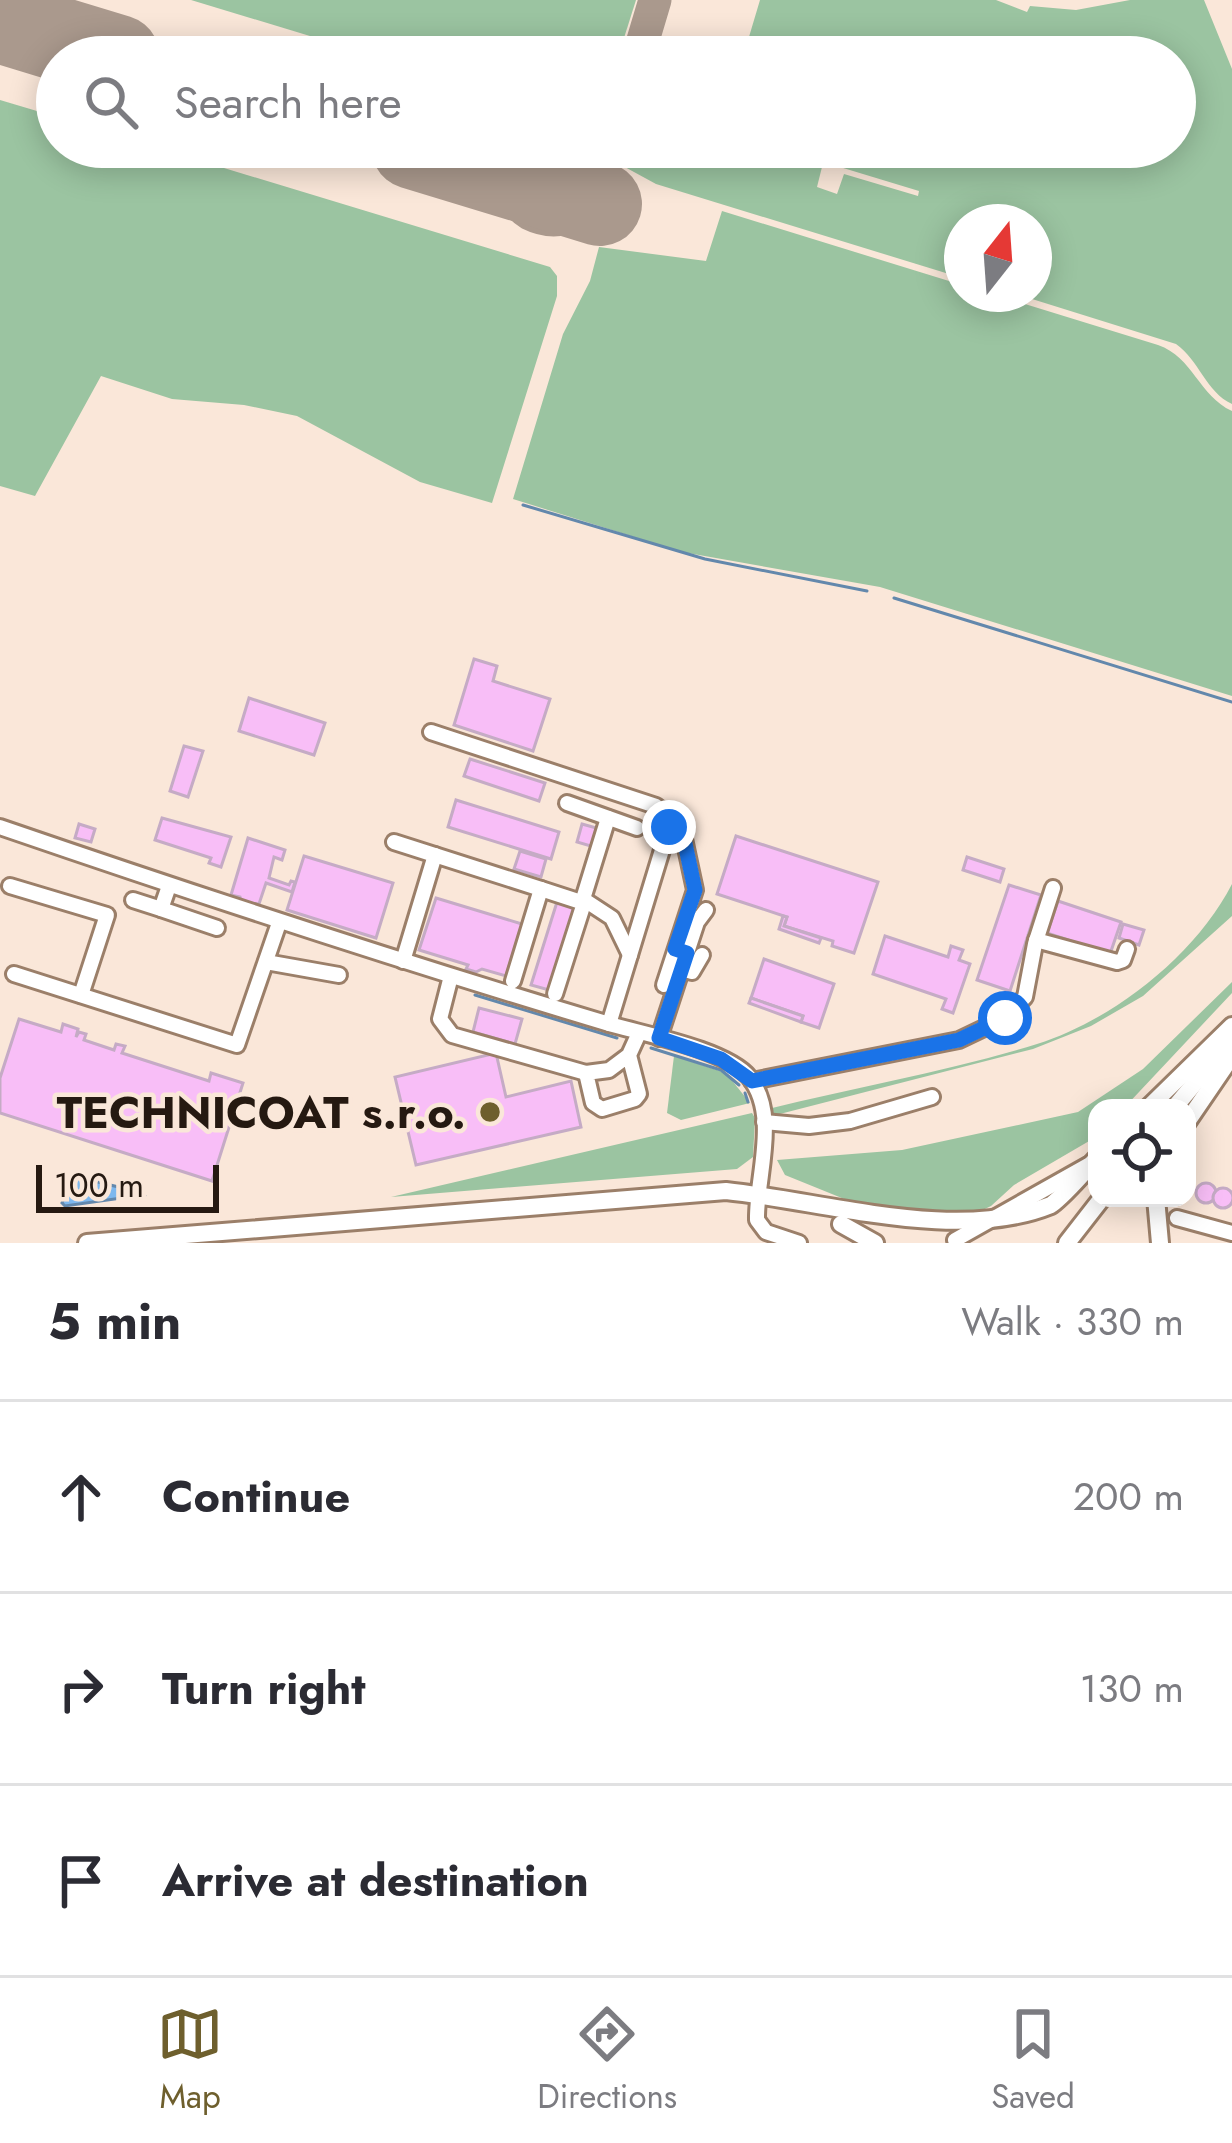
<!DOCTYPE html>
<html lang="en">
<head>
<meta charset="utf-8">
<style>
	:root { --surface:#fff; --page:#f2f2f3; --text:#2b2b33; --muted:#7c7c81; --line:#e1e1e2; --accent:#6e5f2d }
	body { margin:0; font-family:Jost,sans-serif; background:var(--page); color:var(--text) }
	.controls { position:absolute; right:36px; bottom:36px; display:grid; overflow:hidden; border-radius:24px; box-shadow:0 6px 30px #0003 }
	.controls button { width:108px; height:108px; display:grid; place-items:center; padding:0; border:0; border-bottom:3px solid var(--line); background:var(--surface); color:var(--text); font:60px sans-serif }
	.compass { position:absolute; left:944px; top:204px; width:108px; height:108px; border-radius:50%; background:var(--surface); box-shadow:0 6px 30px #0003; rotate:17deg }
	.scale { position:absolute; left:36px; bottom:30px; width:183px; box-sizing:border-box; padding-left:12px; border:6px solid #251911; border-top:0; font-size:33px; line-height:42px; white-space:nowrap; color:#251911; -webkit-text-stroke:9px #fae7d9; paint-order:stroke }
	.stop { position:absolute; width:36px; height:36px; margin:-27px; border:9px solid #1a73e8; border-radius:50%; background:#fff }
	.stop.end { background:#1a73e8; border-color:#fff; box-shadow:0 3px 12px #0008 }
	.list { margin:0; padding:0; list-style:none }
	h2 { display:flex; justify-content:space-between; align-items:center; height:156px; margin:0; padding:0 48px; font-size:51px }
	h2 small { font-size:39px; font-weight:400; color:var(--muted) }
	.list li { display:grid; grid-template-columns:78px 1fr auto; gap:36px; align-items:center; box-sizing:border-box; height:192px; padding:0 48px; border-top:3px solid var(--line) }
	.list b { display:block; font-size:45px; white-space:nowrap }
	.list em { font-size:39px; font-style:normal; color:var(--muted) }
	.icon { flex:none; width:66px; height:66px; fill:none; stroke:currentColor; stroke-width:2; stroke-linecap:round; stroke-linejoin:round }
	.map { position:relative; flex:none; width:1232px; height:1243px; overflow:hidden }
	.search { position:absolute; background:var(--surface); box-shadow:0 6px 30px #0003; left:36px; right:36px; top:36px; height:132px; display:flex; align-items:center; gap:30px; box-sizing:border-box; padding:0 42px; border-radius:66px; color:var(--muted); font-size:45px }
	.sheet { height:732px; background:var(--surface) }
	nav { display:flex; justify-content:space-around; align-items:center; box-sizing:border-box; height:168px; border-top:3px solid var(--line); background:var(--surface); font-size:33px; color:var(--muted) }
	nav a { display:grid; justify-items:center; gap:6px }
	nav .on { color:var(--accent) }
	.map>svg:first-child { display:block }
</style>
</head>
<body>
<div class="map">
<svg width="1232" height="1243" viewBox="0 0 1232 1243">
	<rect width="100%" height="100%" fill="#fae7d9"/>
	<!-- green -->
	<g fill="#9bc4a1">
		<path d="M191 0H636L618 57H379Z"/>
		<path d="M760 0H996L1027 12 1030 6 1076 10 1130 0H1204L1232 69V404C1206 392 1199 360 1176 344L1016 294H1034V222H962V278L656 184 623 166 629 147H686L701 152 703 147H758L822 167 817 187 837 194 844 174 918 196 919 191 774 147H1175V57H743Z"/>
		<path d="M0 100 57 117V147H155L550 267 557 276V296L492 503 420 482 297 416 244 405 172 399 101 376 35 496 0 486Z"/>
		<path d="M722 211 962 285V294H992L1158 345C1193 357 1199 396 1232 411V696L880 587 682 552 513 499 563 334 590 281 599 247 706 261Z"/>
		<path d="M1232 884V916L1143 996 1091 1026 1033 1049 772 1116 768 1109C857 1087 950 1071 1037 1044 1113 1020 1195 956 1232 884Z"/>
		<path d="M1232 982V993L1124 1108H1097L1096 1137 1014 1185 991 1206 956 1223 864 1207 785 1175 777 1160 902 1150 1078 1112 1143 1069Z"/>
		<path d="M674 1056 726 1073 750 1103 681 1120 667 1113Z"/>
		<path d="M752 1113 755 1118 753 1157 737 1169 391 1197Z"/>
	</g>
	<!-- water -->
	<path fill="#7eb8ee" stroke="#6388ac" stroke-width="3" d="M73 1176 139 1192 143 1195 65 1206 62 1203Z"/>
	<g fill="none" stroke-linecap="round" stroke-linejoin="round">
		<!-- stream -->
		<g stroke="#6388ac" stroke-width="3">
			<path d="M523 505 705 559 867 591"/>
			<path d="M894 598 1232 702"/>
			<path d="M475 995 617 1038"/>
			<path d="M651 1048 721 1070 739 1085"/>
			<path d="M745 1093 748 1102"/>
		</g>
		<!-- taxiway -->
		<g stroke="#aa998d" stroke-width="33">
			<path d="M638 57 655 0"/>
			<path d="M407 147C434 155 465 161 490 174 507 183 513 204 530 214 570 234 609 200 604 159L565 147"/>
			<path d="M485 167C529 180 567 182 601 147"/>
		</g>
		<!-- runway -->
		<g stroke="#aa998d" stroke-width="84">
			<path d="M0 21 118 57"/>
			<path d="M413 147 600 204"/>
		</g>
	</g>
	<!-- building -->
	<g fill="#f8bef7" stroke="#c5abc5" stroke-width="3">
		<path d="M474 659 497 666 493 681 550 699 533 751 454 725Z"/>
		<path d="M249 698 325 723 314 755 239 731Z"/>
		<path d="M184 746 203 751 188 797 170 791Z"/>
		<path d="M470 759 545 783 539 801 464 776Z"/>
		<path d="M456 800 559 832 551 859 448 827Z"/>
		<path d="M162 818 231 837 221 867 209 863 211 858 155 840Z"/>
		<path d="M79 824 95 829 91 842 75 838Z"/>
		<path d="M582 824 600 829 594 847 577 842Z"/>
		<path d="M736 836 878 882 854 953 832 946 833 941 784 926 787 917 717 894Z"/>
		<path d="M248 838 285 850 282 860 274 857 269 878 289 885 291 881 295 882 292 892 266 883 259 904 241 902 240 897 231 895Z"/>
		<path d="M520 851 546 859 541 877 514 869Z"/>
		<path d="M304 856 393 883 376 938 287 910Z"/>
		<path d="M967 857 1004 869 1000 882 963 870Z"/>
		<path d="M1009 885 1041 895 1010 991 977 980Z"/>
		<path d="M436 898 522 924 506 976 482 969 476 972 466 969 468 965 419 950Z"/>
		<path d="M1058 901 1121 922 1110 954 1047 933Z"/>
		<path d="M557 902 575 908 549 990 531 985Z"/>
		<path d="M783 916 787 917 784 926 821 938 819 943 779 929Z"/>
		<path d="M1123 924 1144 930 1139 945 1119 938Z"/>
		<path d="M885 936 948 957 951 946 963 950 959 960 970 964 953 1013 942 1009 946 999 873 974Z"/>
		<path d="M764 959 834 984 819 1028 801 1022 803 1016 751 998Z"/>
		<path d="M751 998 803 1016 801 1022 749 1003Z"/>
		<path d="M479 1008 522 1019 515 1044 473 1032Z"/>
		<path d="M19 1019 61 1032 63 1024 78 1029 76 1037 79 1032 86 1034 84 1040 114 1050 116 1044 125 1046 122 1053 209 1081 211 1073 243 1083 212 1181 0 1113V1078Z"/>
		<path d="M496 1053 506 1097 571 1081 581 1127 416 1165 395 1077Z"/>
		<circle cx="1206" cy="1193" r="10"/>
		<circle cx="1223" cy="1198" r="10"/>
	</g>
	<g fill="none" stroke-linecap="round" stroke-linejoin="round">
		<defs>
			<g id="minor">
				<path d="M431 732 656 806 668 815 669 827 609 1024"/>
				<path d="M567 803 637 828"/>
				<path d="M608 818 583 899 612 918 630 955"/>
				<path d="M0 827C201 896 402 962 606 1023 642 1034 726 1049 749 1077 780 1115 756 1177 757 1220L766 1232 799 1243"/>
				<path d="M394 842 541 889 513 981"/>
				<path d="M10 886 107 915 81 995"/>
				<path d="M169 886 161 909 217 928"/>
				<path d="M541 889 584 903 555 994"/>
				<path d="M133 900 161 909"/>
				<path d="M1036 940 1117 962 1123 960 1127 949"/>
				<path d="M403 961 435 855"/>
				<path d="M266 962 339 975"/>
				<path d="M682 969 692 972 702 955"/>
				<path d="M14 974 237 1045 279 923"/>
				<path d="M451 976 440 1019 452 1035 586 1073"/>
				<path d="M664 985 695 890 683 834 669 827"/>
				<path d="M659 1038 697 922 706 910"/>
				<path d="M629 1055 609 1070 586 1073 593 1103 602 1109 635 1099 639 1094 629 1055 639 1033"/>
				<path d="M752 1081 959 1040 1005 1018 1025 997 1035 944 1053 888"/>
				<path d="M764 1122 809 1126 850 1121 932 1097"/>
				<path d="M1177 1218 1232 1233"/>
				<path d="M955 1240 1088 1165"/>
			</g>
			<g id="major">
				<path d="M1148 1108 1232 1026"/>
				<path d="M1174 1108 1231 1040"/>
				<path d="M1187 1122 1232 1056"/>
				<path d="M1156 1198 1160 1243"/>
				<path d="M841 1224 875 1243"/>
				<path d="M87 1243 726 1191C829 1202 957 1243 1051 1205 1068 1192 1082 1174 1097 1158"/>
				<path d="M1067 1243 1102 1198"/>
			</g>
		</defs>
		<!-- minor casing -->
		<use href="#minor" stroke="#9b7f69" stroke-width="20"/>
		<!-- major casing -->
		<use href="#major" stroke="#9b7f69" stroke-width="22"/>
		<!-- minor -->
		<use href="#minor" stroke="#fff" stroke-width="14"/>
		<!-- major -->
		<use href="#major" stroke="#fff" stroke-width="16"/>
	</g>
	<g fill="none" stroke-linecap="round" stroke-linejoin="round">
		<!-- route -->
		<path stroke="#1a73e8" stroke-width="15" d="M669 827 683 834 695 890 675 949 687 953 659 1038 721 1059 752 1081 959 1040 1005 1018"/>
	</g>
	<!-- markers -->
	<circle fill="#6e5f2d" stroke="#fae7d9" stroke-width="4.5" cx="490" cy="1112" r="12"/>
	<g text-anchor="middle" stroke-width="9" stroke-linejoin="round" paint-order="stroke">
		<!-- poi labels -->
		<g font-size="45" font-weight="bold" fill="#251911" stroke="#fae7d9" text-anchor="end">
			<text x="466" y="1128">TECHNICOAT s.r.o.</text>
		</g>
	</g>
</svg>
<div class="controls">
<button><svg class="icon" aria-label="locate" viewBox="0 0 24 24"><circle cx="12" cy="12" r="6"/><path d="M12 2v4M12 18v4M2 12h4M18 12h4"/></svg></button>
</div>
<svg class="compass" viewBox="-18 -18 36 36"><path d="M0-13l5 13h-10z" fill="#e53935"/><path d="M0 13l5-13h-10z" fill="#7c7c81"/></svg>
<div class="scale">100 m</div>
<div class="stop" style="left:1005px;top:1018px"></div>
<div class="stop end" style="left:669px;top:827px"></div>
<div class="search"><svg class="icon" aria-label="search" viewBox="0 0 24 24"><circle cx="10" cy="10" r="6"/><path d="M15 15l6 6"/></svg>Search here</div>
</div>
<section class="sheet">
<h2>5 min<small>Walk · 330 m</small></h2>
<ul class="list">
<li><svg class="icon" aria-label="ahead" viewBox="0 0 24 24"><path d="M12 20V5M6 11l6-6 6 6"/></svg><div><b>Continue</b></div><em>200 m</em></li>
<li><svg class="icon" aria-label="right" viewBox="0 0 24 24"><path d="M7 20v-9h11M14 6l5 5-5 5"/></svg><div><b>Turn right</b></div><em>130 m</em></li>
<li><svg class="icon" aria-label="arrive" viewBox="0 0 24 24"><path d="M6 21V4h12l-3 4 3 4H6"/></svg><div><b>Arrive at destination</b></div></li>
</ul>
</section>
<nav>
<a class="on"><svg class="icon" aria-label="map" viewBox="0 0 24 24"><path d="M3 6l6-2 6 2 6-2v14l-6 2-6-2-6 2zM9 4v14M15 6v14"/></svg>Map</a>
<a><svg class="icon" aria-label="directions" viewBox="0 0 24 24"><path d="M12 3l9 9-9 9-9-9zM9 14v-3h6M13 9l2 2-2 2"/></svg>Directions</a>
<a><svg class="icon" aria-label="saved" viewBox="0 0 24 24"><path d="M7 4h10v16l-5-4-5 4z"/></svg>Saved</a>
</nav>
</body>
</html>
